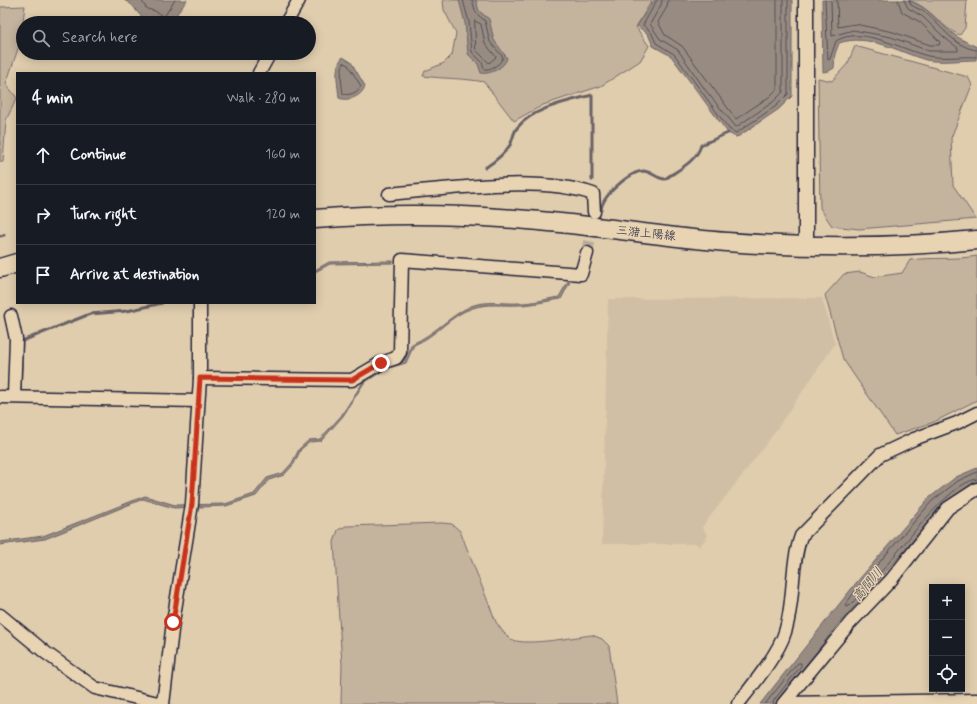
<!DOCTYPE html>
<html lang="en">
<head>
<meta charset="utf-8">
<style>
	:root { --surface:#171b24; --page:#20242c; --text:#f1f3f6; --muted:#9ea1a6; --line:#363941 }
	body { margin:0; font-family:Mynerve,"Klee One",sans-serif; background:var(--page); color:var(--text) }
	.controls { position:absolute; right:12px; bottom:12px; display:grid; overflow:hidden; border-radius:0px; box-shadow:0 2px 10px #0003 }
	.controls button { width:36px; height:36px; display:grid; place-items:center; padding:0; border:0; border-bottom:1px solid var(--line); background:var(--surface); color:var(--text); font:20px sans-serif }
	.stop { position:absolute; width:12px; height:12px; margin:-9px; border:3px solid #c8321e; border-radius:50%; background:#fff }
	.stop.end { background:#c8321e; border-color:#fff; box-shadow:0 1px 4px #0008 }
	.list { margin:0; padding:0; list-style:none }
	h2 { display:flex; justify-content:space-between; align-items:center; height:52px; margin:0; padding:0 16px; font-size:17px }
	h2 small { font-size:13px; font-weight:400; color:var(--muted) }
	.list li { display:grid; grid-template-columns:26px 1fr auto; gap:12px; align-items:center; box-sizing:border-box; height:60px; padding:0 16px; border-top:1px solid var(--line) }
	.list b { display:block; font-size:15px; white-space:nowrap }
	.list em { font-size:13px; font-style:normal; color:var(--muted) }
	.icon { flex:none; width:22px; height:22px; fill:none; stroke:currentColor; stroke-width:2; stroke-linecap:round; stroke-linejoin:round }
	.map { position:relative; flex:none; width:977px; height:704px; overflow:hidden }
	.search { position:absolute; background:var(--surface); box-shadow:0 2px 10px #0003; left:16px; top:16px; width:300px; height:44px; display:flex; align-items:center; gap:10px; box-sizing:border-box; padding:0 14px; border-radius:22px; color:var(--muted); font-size:15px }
	.panel { position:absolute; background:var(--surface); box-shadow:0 2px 10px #0003; left:16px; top:72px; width:300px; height:232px; border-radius:0px }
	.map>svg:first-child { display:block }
</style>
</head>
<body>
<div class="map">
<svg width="977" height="704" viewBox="0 0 977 704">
	<rect width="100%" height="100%" fill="#e0cdae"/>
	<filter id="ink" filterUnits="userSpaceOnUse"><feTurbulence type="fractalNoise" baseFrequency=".025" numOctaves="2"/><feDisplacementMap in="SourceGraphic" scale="8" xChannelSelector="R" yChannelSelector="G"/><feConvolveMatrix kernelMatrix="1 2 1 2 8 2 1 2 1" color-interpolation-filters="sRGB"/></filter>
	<g filter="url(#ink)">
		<!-- built -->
		<path fill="#d1bfa5" d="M822 298 835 344 767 443 702 527 708 536 699 547 697 544H602L608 299Z"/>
		<!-- green -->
		<g fill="#c4b39d" stroke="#736a6c">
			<path d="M443 0H652L636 27 649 46 640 61 601 86 543 105 514 121 484 82C464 78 444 79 423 76L425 71 444 63 452 55 456 33 444 10Z"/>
			<path d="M908 0H967L965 28 960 35C940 28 932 7 908 0Z"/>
			<path d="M25 6 20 43 6 84 17 98 6 120 3 162 0 161V7Z"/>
			<path d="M855 46 968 77 972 85 951 138 953 185 976 219 859 229 832 226 820 208 818 78 832 81 848 63Z"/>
			<path d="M977 256V400L934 422 895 435 843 359 825 295 844 274 860 272 875 277 902 273 910 260C933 257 955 260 977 256Z"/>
			<path d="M442 523 452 524 460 531 496 622C501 629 505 636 513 640 528 646 574 637 592 635L602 639 609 646 617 704H341L342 664 334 542 338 530 346 526Z"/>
		</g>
		<!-- water -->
		<g fill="#988c82" stroke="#696266">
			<path d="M124 0H187L171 22C164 24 145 21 140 15 132 7 137 7 124 0Z"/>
			<path d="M459 0H476L479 11 489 19 494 40 507 58C505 67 490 75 481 73L478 64 468 54 465 23Z"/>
			<path d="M654 0H792V96L779 109 739 136 736 137 728 133 671 56 653 46 648 34 637 26Z"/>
			<path d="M822 0H906C927 5 936 21 952 33 960 39 968 43 977 47L976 60C962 60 940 63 926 60 898 52 869 33 839 43L835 54 834 68 829 71 823 72Z"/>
			<path d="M343 57 351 62 365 86C362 96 349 102 339 98 338 84 333 67 343 57Z"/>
			<path d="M393 261V263L330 264 315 272V270L329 262Z"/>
			<path d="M568 281 570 282 561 299C547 301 532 305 519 305 504 306 487 303 473 308 450 315 437 336 414 345L406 363 386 369 364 383 343 416 321 441 310 442 301 449 294 464 284 475 269 480 256 496 226 506 174 508 143 499 45 539 0 545V542L43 536 145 496 175 505 225 504 254 494 267 478 283 473 292 463 299 449 309 440 320 439 341 416 363 382 385 367 404 361 412 344C435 334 449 316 471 306 486 300 505 304 520 303 533 303 546 299 559 297Z"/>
			<path d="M977 468V482L948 501 934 516 879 580 838 624 776 704H760L856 583 929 498 956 477Z"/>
		</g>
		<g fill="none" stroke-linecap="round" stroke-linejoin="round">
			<!-- shore -->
			<g stroke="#514c57" stroke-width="1">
				<path d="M141 0 147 9 155 11 164 17 175 0"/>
				<path d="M463 0 469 22 472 52 482 62 484 69C491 70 501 64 503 57L490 42 485 21 476 13 472 0"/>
				<path d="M657 0 643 25 651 32 656 43 674 54 729 129 736 133 776 106 788 94V0"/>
				<path d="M662 0 661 5 650 24 660 39 678 50 706 91 736 127 773 102 783 92V0"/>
				<path d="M668 0 667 7 658 22 665 35 682 46 736 119 769 97 777 89V0"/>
				<path d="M825 0 828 60 830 59 836 41C862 25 902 50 928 56 943 59 961 56 977 57"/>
				<path d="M831 0 832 36 853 30 891 37 929 51H958V48L945 38 923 17 908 8 904 0"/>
				<path d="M837 0 838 27 855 24 893 32 930 45H939L940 42 920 22 902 12 898 0"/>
				<path d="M909 0 911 5C916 8 922 10 927 14 942 27 956 48 977 50"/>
				<path d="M475 21 481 24 485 43 496 57 489 63 476 50Z"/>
				<path d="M344 63 348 65 361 86C358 92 350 96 343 94 342 85 339 70 344 63Z"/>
				<path d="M977 472 958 481 932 501 859 586 845 605 846 607H848C859 596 870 585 879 574 899 552 949 482 977 479"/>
				<path d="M765 704 798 663H801V666L774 700 773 704"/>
			</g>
			<!-- stream -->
			<g stroke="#696266" stroke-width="3">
				<path d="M485 168C494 162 504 155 510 145 513 140 513 133 517 128 532 108 569 101 592 95V180"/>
				<path d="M601 210C602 196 630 171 644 171 652 172 657 179 665 179 678 170 697 161 701 145L728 133"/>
				<path d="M0 236 4 235"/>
				<path d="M20 395 22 341 90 314 127 311 162 303"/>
			</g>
			<!-- minor-tunnel -->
			<path stroke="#baab97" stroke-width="12" stroke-dasharray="12 6" stroke-linecap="butt" d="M587 253 593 221"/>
			<defs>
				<g id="minor">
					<path d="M286 23 299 0"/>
					<path d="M259 73 270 53"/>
					<path d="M389 194C447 189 539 175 593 194L594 212"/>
					<path d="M11 316 16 339 14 396"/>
					<path d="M200 378 352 380 381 363 396 358 400 352 402 260 581 274 587 253"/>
					<path d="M0 397 198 401"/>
					<path d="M0 615 46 653 95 688 162 704"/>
					<path d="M785 703 977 700"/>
					<path d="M163 704 173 622 192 504 200 378V303"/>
					<path d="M738 704C752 686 779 653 785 632 795 601 790 567 801 536L880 455 914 439 957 423 977 413"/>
					<path d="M783 704 850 623 891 580 948 508 977 489"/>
				</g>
				<path id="tertiary" d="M806 0V245"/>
				<g id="primary">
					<path d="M315 219C385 213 458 214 528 220 595 225 661 237 727 242 810 248 895 248 977 240"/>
					<path d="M0 268 17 263"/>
				</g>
			</defs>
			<!-- minor casing -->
			<use href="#minor" stroke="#22223b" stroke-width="15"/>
			<!-- tertiary casing -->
			<use href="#tertiary" stroke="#22223b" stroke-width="17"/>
			<!-- primary casing -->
			<use href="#primary" stroke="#22223b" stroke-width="21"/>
			<!-- minor -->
			<use href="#minor" stroke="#e8d4b3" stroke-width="12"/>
			<!-- tertiary -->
			<use href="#tertiary" stroke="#e8d4b3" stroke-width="14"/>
			<!-- primary -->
			<use href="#primary" stroke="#e8d4b3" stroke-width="18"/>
		</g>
	</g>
	<g fill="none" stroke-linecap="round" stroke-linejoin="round" filter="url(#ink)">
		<!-- route -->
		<path stroke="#c8321e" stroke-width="5" d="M173 622 192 504 200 378 352 380 381 363"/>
	</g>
	<g text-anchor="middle" stroke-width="3" stroke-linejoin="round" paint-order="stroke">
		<!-- street labels -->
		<g font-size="12" fill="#22223b" stroke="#e8d4b3">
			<text transform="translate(646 233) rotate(6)" y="4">三潴上陽線</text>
		</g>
		<!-- water labels -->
		<g font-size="13" font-style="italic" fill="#454250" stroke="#e8d4b3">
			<text transform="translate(867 584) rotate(-50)" y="5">高間川</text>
		</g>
	</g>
</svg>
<div class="controls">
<button>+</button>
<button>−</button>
<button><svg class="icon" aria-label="locate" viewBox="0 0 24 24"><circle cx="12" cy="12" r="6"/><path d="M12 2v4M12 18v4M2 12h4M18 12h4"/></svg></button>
</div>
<div class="stop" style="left:173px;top:622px"></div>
<div class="stop end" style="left:381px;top:363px"></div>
<div class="search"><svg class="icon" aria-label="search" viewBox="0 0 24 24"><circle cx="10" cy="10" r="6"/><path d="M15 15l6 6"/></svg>Search here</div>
<section class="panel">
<h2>4 min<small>Walk · 280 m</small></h2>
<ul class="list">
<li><svg class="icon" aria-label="ahead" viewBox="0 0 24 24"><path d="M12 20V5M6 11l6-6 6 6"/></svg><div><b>Continue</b></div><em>160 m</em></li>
<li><svg class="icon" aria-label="right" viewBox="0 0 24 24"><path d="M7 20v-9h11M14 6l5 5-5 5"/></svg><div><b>Turn right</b></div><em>120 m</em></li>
<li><svg class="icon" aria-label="arrive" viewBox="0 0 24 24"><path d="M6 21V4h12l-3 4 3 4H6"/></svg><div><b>Arrive at destination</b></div></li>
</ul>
</section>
</div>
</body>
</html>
